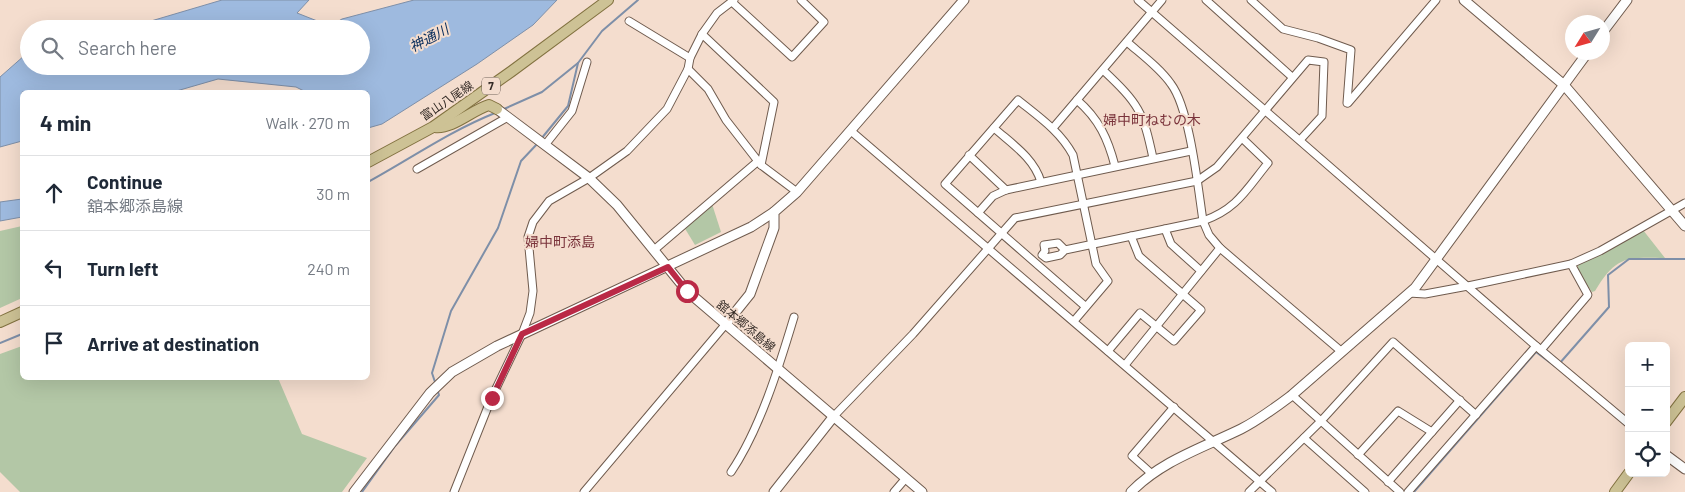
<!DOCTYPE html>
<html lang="en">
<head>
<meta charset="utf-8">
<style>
	:root { --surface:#fff; --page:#f6f6f7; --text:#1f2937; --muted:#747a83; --line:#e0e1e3 }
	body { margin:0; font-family:Barlow,"Noto Sans JP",sans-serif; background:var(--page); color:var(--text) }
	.controls { position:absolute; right:15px; bottom:15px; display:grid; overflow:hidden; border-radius:8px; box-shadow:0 5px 20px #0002 }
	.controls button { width:45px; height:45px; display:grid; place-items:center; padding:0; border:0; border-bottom:1px solid var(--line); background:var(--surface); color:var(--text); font:25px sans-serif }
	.compass { position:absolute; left:1565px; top:15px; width:45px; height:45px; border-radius:50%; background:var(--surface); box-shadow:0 5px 20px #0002; rotate:233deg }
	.stop { position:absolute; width:15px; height:15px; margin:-11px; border:4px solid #ba2946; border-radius:50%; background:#fff }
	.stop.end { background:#ba2946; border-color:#fff; box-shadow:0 1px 5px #0008 }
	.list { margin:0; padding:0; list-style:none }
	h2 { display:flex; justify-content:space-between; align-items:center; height:65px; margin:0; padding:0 20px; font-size:21px }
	h2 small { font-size:16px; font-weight:400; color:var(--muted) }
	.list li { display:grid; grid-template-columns:32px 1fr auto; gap:15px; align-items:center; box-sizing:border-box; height:75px; padding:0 20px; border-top:1px solid var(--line) }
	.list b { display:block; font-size:19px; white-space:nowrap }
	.list p { margin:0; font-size:16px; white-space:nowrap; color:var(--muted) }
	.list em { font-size:16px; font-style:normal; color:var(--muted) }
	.icon { flex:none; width:28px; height:28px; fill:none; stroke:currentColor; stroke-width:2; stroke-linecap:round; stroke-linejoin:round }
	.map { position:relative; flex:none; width:1685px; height:492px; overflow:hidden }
	.search { position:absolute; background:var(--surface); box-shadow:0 5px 20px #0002; left:20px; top:20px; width:350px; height:55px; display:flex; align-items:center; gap:12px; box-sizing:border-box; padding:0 18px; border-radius:28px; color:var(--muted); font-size:19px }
	.panel { position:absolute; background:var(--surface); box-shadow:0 5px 20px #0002; left:20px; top:90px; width:350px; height:290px; border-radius:8px }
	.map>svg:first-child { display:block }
</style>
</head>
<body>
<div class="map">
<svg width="1685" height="492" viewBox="0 0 1685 492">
	<rect width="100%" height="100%" fill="#f4ddce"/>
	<!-- green -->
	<g fill="#b3c7a6">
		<path d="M712 204 721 232 695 245 684 227Z"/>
		<path d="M22 226V298L0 308V231Z"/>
		<path d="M1643 230 1665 258C1626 257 1616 256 1595 291L1592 292 1577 270 1578 265Z"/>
		<path d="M22 346V378H278L302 434 367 458 342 492H20L0 472V354Z"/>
	</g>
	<!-- water -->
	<g fill="#9ebadf" stroke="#7e8fa8">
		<path d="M222 0H309L297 13 330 26 342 19 414 0H557L533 25 477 64 382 124 368 128V92H306L296 87 218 79 173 92H22V141L0 147V77L25 55 26 44 29 42V66H361V29H124Z"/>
		<path d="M22 199V217L0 221V202Z"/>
	</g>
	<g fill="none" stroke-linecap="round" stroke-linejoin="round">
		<!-- stream -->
		<g stroke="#7e8fa8" stroke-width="2">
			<path d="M504 109 542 92 578 63 602 31 638 0"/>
			<path d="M541 139 568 106 578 63"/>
			<path d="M368 182C410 159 450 131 495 113"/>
			<path d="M0 343 22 334"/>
			<path d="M1559 364 1609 307 1608 275 1629 259H1685"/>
			<path d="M436 385 432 373 451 311 498 228 521 161 538 143"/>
			<path d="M362 492 395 446 439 395 437 389"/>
			<path d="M1414 492 1536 352 1556 367"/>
		</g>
		<defs>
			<g id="minor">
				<path d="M1138 0 1536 346 1629 424"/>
				<path d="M1206 0 1292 77"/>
				<path d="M1251 0 1283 29 1318 38 1351 50 1347 103"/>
				<path d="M732 2 792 57 824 22 801 0"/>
				<path d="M629 21 690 58"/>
				<path d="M1127 42C1142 55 1160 68 1171 84 1190 109 1198 188 1203 221L1209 235 1220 248 1342 352"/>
				<path d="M688 69 708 89 726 120 761 165 774 102 702 34"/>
				<path d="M1103 70C1139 104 1143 111 1153 158"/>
				<path d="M1077 100C1099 119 1108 139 1115 166"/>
				<path d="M1348 103 1436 0"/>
				<path d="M994 128C1012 144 1034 158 1041 182"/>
				<path d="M1053 128 1162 0"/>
				<path d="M851 131 1272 492"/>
				<path d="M545 145 572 111 587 62"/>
				<path d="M969 155 1006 190"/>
				<path d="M761 165 797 192"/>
				<path d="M417 169 508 117"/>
				<path d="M978 213 993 196 1006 190 1191 151"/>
				<path d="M1165 229 1171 244 1201 271"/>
				<path d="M654 250 757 162"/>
				<path d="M1065 250 1058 243 1044 245 1045 251 1042 255 1046 258 1060 255 1065 250 1203 221C1237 209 1246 190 1268 163L1243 139"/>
				<path d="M1409 293 1425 294 1468 286 1571 264 1600 251 1685 203"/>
				<path d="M1074 321 1108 281 1096 264 1073 155C1060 131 1039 117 1018 100L945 184 1086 307"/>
				<path d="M1541 350 1588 295 1571 264"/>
				<path d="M1108 351 1140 313 1174 341 1201 310 1139 256 1131 236"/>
				<path d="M1125 365 1220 248"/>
				<path d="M834 416 913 334 1015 218 1197 181 1217 167 1308 60 1324 62 1322 116 1300 140"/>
				<path d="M1304 438 1365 492"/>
				<path d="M1358 455 1398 411 1432 432"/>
				<path d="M731 472C760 429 779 367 794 317"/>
				<path d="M1152 474 1132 456 1174 407"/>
				<path d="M1388 482 1460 400"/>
				<path d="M454 492 491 399 522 334 530 313 533 291 528 237 533 222 549 201 589 178 627 151 667 109 688 69 690 58 702 34 717 13 734 0"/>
				<path d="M584 492 725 325"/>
				<path d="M894 492 906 478"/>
				<path d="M1249 492 1321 421 1292 395"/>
				<path d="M1400 492 1321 421 1393 342 1476 415"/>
				<path d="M1408 492 1536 346"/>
			</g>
			<g id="tertiary">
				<path d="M1464 0 1564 85 1685 226"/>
				<path d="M1602 33 1627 0"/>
				<path d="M725 325 750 294 774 228V212L797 192 964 0"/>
				<path d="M1666 455 1685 469"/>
				<path d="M354 492 430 393 452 372 497 346 751 227 774 212"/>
				<path d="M774 492 834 416"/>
				<path d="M1131 492C1161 461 1202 448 1241 429 1259 420 1276 407 1292 395L1415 288 1588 52"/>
			</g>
			<path id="secondary" d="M497 109 589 178 617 205 687 291 922 492"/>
			<g id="primary">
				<path d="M435 127C453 129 472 110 489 105L497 109"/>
				<path d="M368 162 433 127 512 71 608 0"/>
				<path d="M0 322 22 312"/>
				<path d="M1666 422 1685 397"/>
				<path d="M1615 492 1629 473"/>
			</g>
		</defs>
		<!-- minor casing -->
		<use href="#minor" stroke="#6f5b4e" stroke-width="9"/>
		<!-- tertiary casing -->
		<use href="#tertiary" stroke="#6f5b4e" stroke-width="11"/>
		<!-- secondary casing -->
		<use href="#secondary" stroke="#6f5b4e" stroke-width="11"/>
		<!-- primary casing -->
		<use href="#primary" stroke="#827240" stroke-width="12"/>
		<!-- minor -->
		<use href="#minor" stroke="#fff" stroke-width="7"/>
		<!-- tertiary -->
		<use href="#tertiary" stroke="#fff" stroke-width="9"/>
		<!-- secondary -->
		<use href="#secondary" stroke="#fff" stroke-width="9"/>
		<!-- primary -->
		<use href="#primary" stroke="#cdc295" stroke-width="10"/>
	</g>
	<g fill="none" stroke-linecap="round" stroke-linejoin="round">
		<!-- route -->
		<path stroke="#ba2946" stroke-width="6" d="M492 398 522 334 668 267 687 291"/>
	</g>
	<g text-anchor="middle" stroke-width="4" stroke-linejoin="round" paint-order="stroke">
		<!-- shield labels -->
		<rect fill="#f4ddce" stroke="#6e6058" stroke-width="1" x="482" y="77.5" width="18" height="17" rx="4"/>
		<g font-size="11" font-weight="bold" fill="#342b26">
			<text x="491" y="90">7</text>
		</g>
		<!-- street labels -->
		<g font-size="12" fill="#342b26" stroke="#f4ddce">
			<text transform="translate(447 101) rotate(-34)" y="4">富山八尾線</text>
			<text transform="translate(746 326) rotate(40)" y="4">舘本郷添島線</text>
		</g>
		<!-- water labels -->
		<g font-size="14" font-style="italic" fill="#0b2f5d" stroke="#f4ddce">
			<text transform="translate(429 38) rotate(-28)" y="5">神通川</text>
		</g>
		<!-- neighbourhood labels -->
		<g font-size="14" fill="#7a333b" stroke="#f4ddce">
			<text x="1152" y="125">婦中町ねむの木</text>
			<text x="560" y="247">婦中町添島</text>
		</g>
	</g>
</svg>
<div class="controls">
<button>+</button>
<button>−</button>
<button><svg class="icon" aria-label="locate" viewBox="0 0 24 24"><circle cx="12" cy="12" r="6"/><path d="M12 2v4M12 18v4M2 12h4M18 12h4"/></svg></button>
</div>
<svg class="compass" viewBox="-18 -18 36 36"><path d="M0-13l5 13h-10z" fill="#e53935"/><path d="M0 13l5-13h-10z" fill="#747a83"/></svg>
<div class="stop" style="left:687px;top:291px"></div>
<div class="stop end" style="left:492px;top:398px"></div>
<div class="search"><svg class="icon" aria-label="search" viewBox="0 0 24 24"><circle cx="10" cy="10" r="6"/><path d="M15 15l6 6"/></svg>Search here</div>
<section class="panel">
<h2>4 min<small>Walk · 270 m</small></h2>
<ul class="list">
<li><svg class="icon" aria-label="ahead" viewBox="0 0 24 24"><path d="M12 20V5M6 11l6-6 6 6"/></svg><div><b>Continue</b><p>舘本郷添島線</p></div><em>30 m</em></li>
<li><svg class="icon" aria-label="left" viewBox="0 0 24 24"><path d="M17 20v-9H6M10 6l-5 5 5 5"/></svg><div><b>Turn left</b></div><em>240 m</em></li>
<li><svg class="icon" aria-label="arrive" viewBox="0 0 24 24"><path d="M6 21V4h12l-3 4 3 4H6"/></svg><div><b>Arrive at destination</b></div></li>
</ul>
</section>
</div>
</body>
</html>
